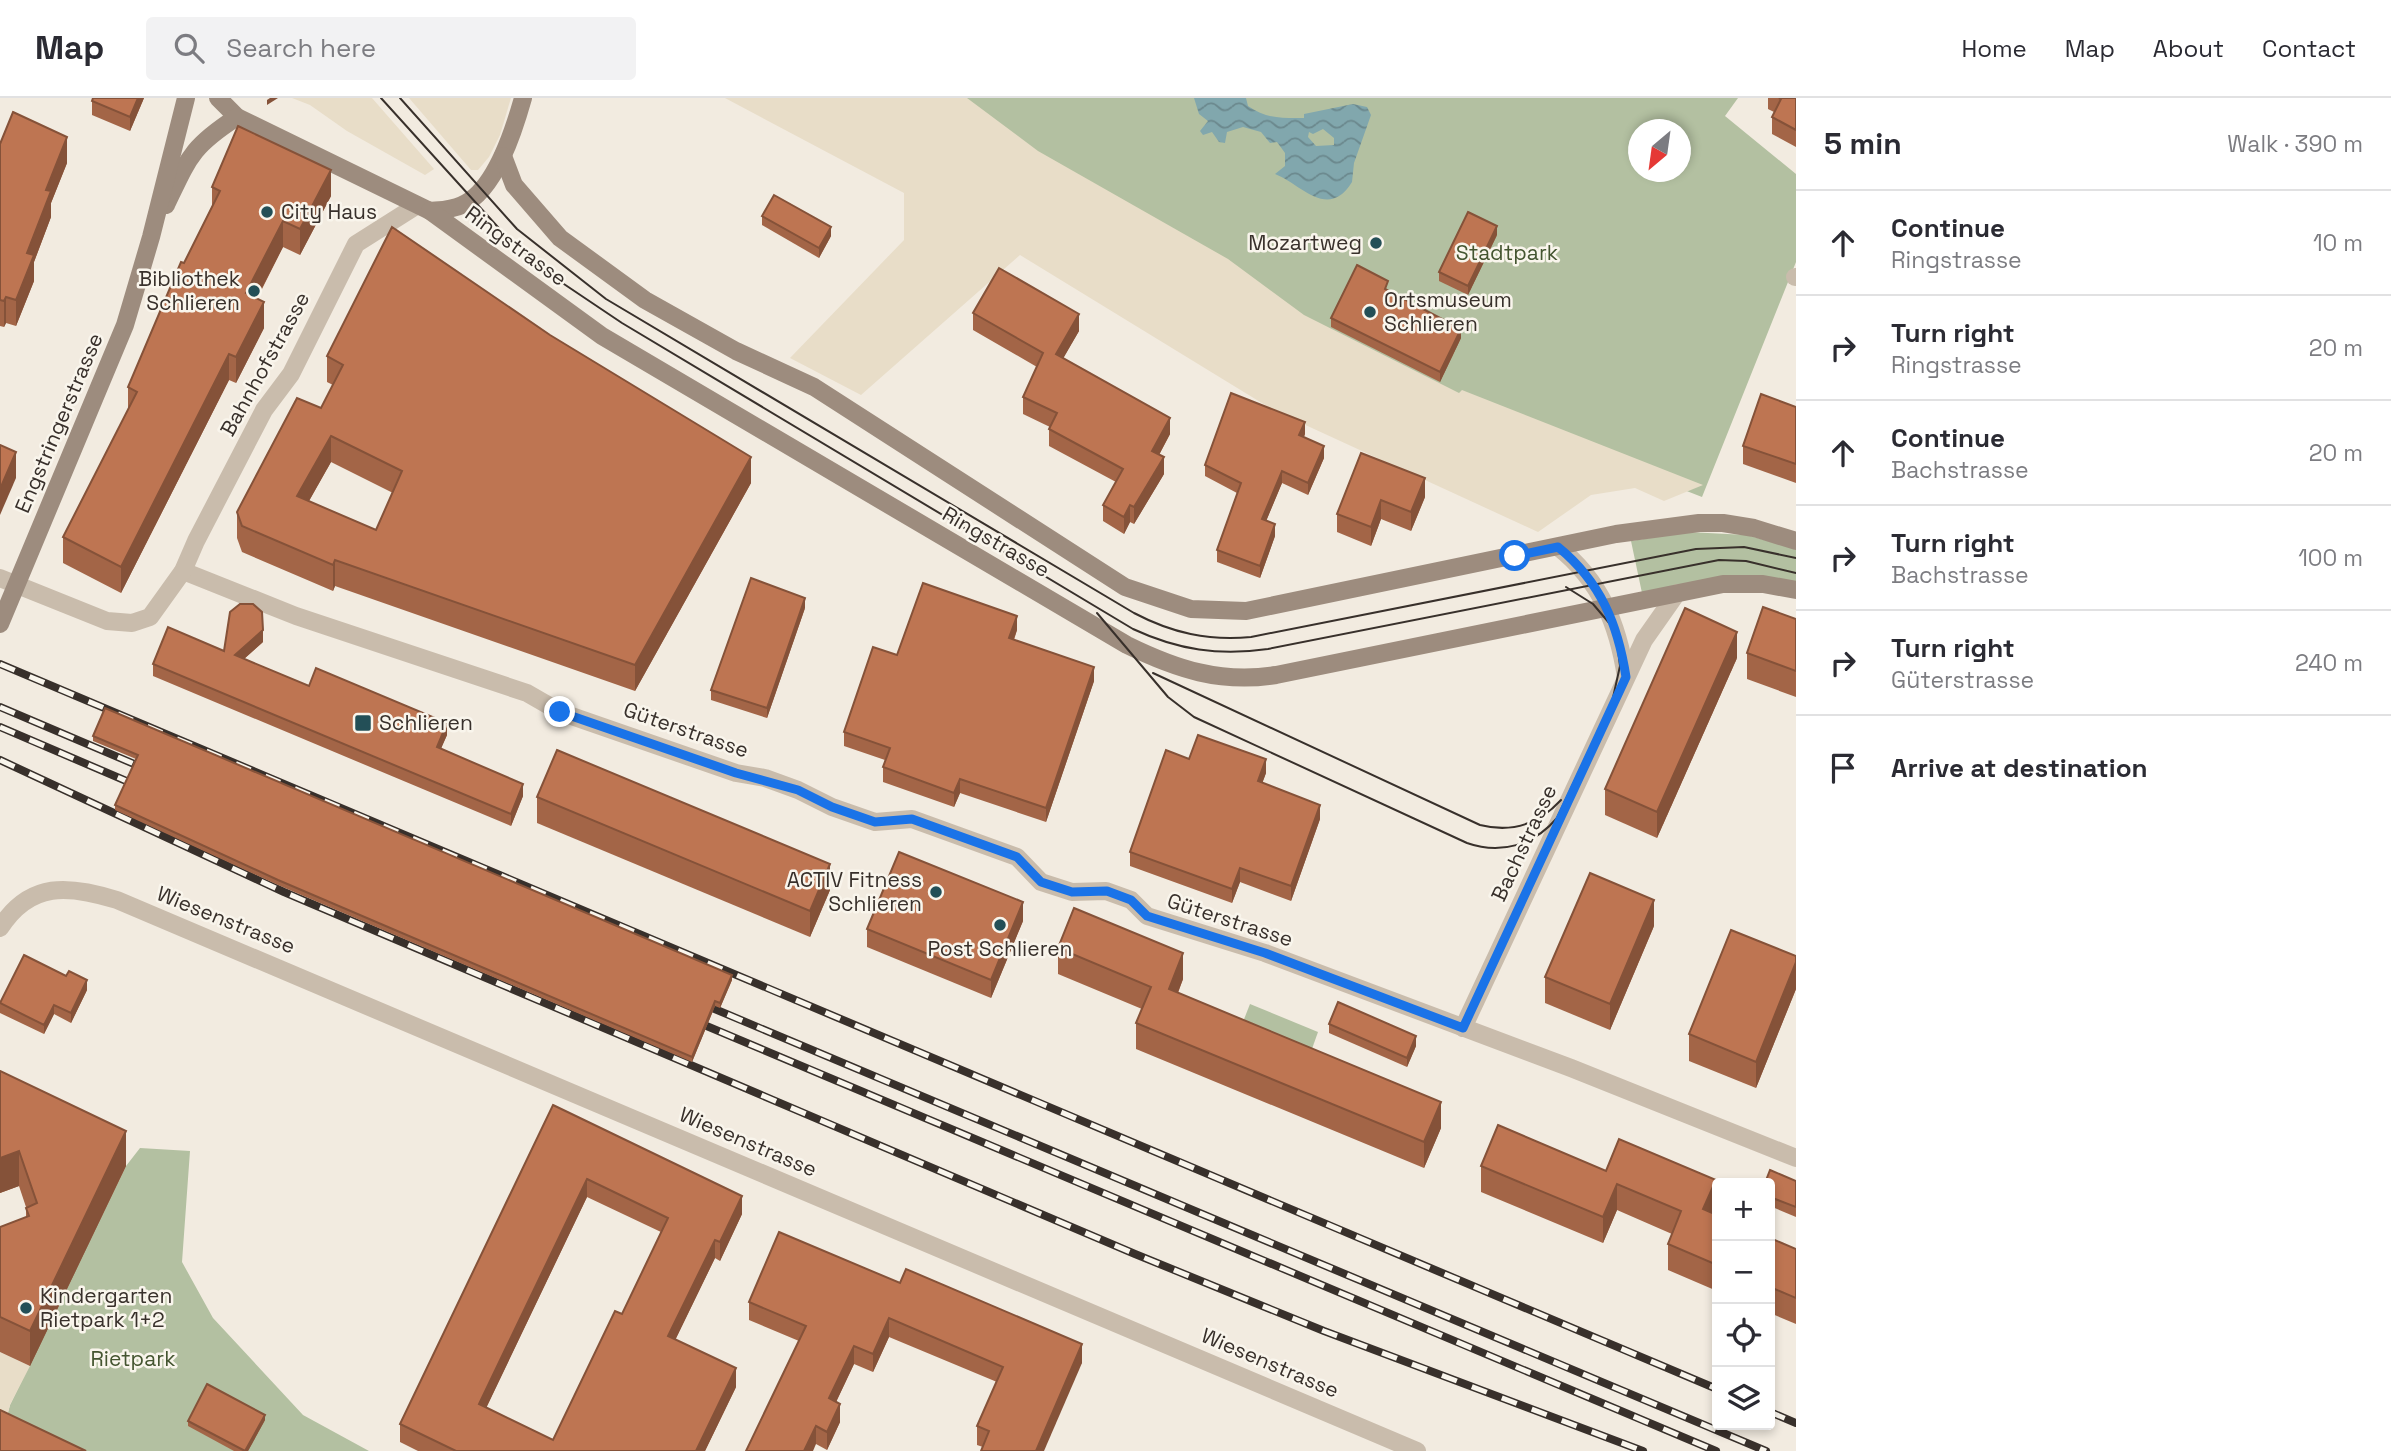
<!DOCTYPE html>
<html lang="en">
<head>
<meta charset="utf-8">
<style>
	:root { --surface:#fff; --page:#f2f2f3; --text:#2b2b33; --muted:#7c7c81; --line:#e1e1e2 }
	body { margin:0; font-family:"Space Grotesk",sans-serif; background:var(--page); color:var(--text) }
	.controls { position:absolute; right:21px; bottom:21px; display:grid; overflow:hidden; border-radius:7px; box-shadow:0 4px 10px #0003 }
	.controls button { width:63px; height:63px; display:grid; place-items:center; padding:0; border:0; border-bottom:2px solid var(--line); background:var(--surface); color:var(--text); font:35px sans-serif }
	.compass { position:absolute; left:1628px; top:21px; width:63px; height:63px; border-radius:50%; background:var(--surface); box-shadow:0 4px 10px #0003; rotate:209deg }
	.stop { position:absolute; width:21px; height:21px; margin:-16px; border:5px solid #1a73e8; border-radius:50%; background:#fff }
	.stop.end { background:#1a73e8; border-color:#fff; box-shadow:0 2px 7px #0008 }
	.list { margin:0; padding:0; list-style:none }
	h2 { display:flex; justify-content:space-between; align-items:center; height:91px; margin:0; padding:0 28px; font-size:30px }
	h2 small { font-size:23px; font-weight:400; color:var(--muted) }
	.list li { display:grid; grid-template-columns:46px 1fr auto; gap:21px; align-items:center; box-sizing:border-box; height:105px; padding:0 28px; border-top:2px solid var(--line) }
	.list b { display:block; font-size:26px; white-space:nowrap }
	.list p { margin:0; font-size:23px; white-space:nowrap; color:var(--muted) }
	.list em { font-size:23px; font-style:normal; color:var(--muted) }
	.icon { flex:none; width:38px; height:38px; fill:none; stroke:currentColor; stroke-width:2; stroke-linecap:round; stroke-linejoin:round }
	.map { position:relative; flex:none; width:1796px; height:1353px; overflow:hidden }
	header { display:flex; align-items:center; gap:42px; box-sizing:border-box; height:98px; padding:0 35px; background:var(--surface); border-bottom:2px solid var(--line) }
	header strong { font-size:33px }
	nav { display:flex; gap:38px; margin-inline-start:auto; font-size:24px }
	.search { width:490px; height:63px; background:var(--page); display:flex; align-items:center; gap:18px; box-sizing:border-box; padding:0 24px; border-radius:7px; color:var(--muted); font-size:26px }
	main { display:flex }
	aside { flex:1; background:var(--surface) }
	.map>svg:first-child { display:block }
</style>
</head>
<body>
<header>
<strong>Map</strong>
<div class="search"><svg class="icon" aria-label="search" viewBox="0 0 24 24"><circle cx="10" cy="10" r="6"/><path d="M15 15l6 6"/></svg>Search here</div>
<nav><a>Home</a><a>Map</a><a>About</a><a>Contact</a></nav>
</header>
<main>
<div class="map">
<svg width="1796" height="1353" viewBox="0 0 1796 1353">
	<defs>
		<pattern id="water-waves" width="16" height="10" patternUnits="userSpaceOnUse" patternTransform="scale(1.75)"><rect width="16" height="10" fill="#81a7ad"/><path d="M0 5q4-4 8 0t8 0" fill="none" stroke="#6b888d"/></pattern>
	</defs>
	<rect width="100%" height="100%" fill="#f2ebe0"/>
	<!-- green -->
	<g fill="#b3c0a1" fill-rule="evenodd">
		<path d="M962 0H1738L1725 18 1796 76V164L1702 399 1459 304 1326 236 1061 71ZM1638 32H1680V74H1638Z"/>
		<path d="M1688 434 1747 437 1796 451V484C1742 471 1695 483 1642 495L1631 443Z"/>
		<path d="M1250 906 1318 934 1308 962 1239 934Z"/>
		<path d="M140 1050 190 1053 182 1164 213 1220 303 1317 369 1353H18L0 1345 10 1307 126 1068Z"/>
	</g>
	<!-- plaza -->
	<g fill="#e8ddc8">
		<path d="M292 0H372L434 71 425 77 347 33 310 7Z"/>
		<path d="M409 0H511L500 37 489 59 478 72H471Z"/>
		<path d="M725 0H967L1038 53 1228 161 1304 217 1459 295 1462 292 1467 294 1703 387 1664 403 1635 390 1591 397 1538 434 1275 313 1020 157 861 297 790 260 904 142V95Z"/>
		<path d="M0 1254 30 1268 10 1307 0 1345Z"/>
	</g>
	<!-- water -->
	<path fill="url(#water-waves)" fill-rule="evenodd" d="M1194 0H1246L1248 8C1266 21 1283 20 1304 20V16L1353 6 1367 9 1371 17 1354 65 1352 84C1328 123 1301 86 1275 76L1285 68V55L1277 44 1270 45 1261 34 1243 29 1227 34 1225 45 1219 44 1212 34 1203 37 1200 33 1208 23 1199 16ZM1323 31 1334 40V47L1316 48 1308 39 1309 34 1313 36Z"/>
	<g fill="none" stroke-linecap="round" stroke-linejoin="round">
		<!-- street -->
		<g stroke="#c9bcac" stroke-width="18">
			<path d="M1795 179H1796"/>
			<path d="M1558 449C1601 483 1618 527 1626 579"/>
			<path d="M183 473 296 518 527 595 560 614 736 675 765 680 798 692 832 709 875 724 912 721 1017 759 1041 784 1072 794 1106 793 1131 802 1147 818 1265 855 1571 970 1796 1060"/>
			<path d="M0 480 107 523 132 525 150 519 183 473 196 443 264 312 291 276 356 146 416 108"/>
			<path d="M0 830C30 783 69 787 117 802L1417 1353"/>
			<path d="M1463 930 1644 542 1677 495"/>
		</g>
		<!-- secondary -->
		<g stroke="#9d8c7e" stroke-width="18">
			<path d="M218 0 237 19 430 113C441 112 452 112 462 107 495 93 514 32 523 0"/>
			<path d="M503 58 514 87 560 140 645 202 736 253 814 289 1125 489 1191 511 1246 513 1616 436 1699 425H1723L1754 430 1796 443"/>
			<path d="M166 107C189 59 191 49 237 19"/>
			<path d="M430 113 602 238 1127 547C1176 571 1221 586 1276 577L1723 486H1763L1796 492"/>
			<path d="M0 526 125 227 151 139 186 0"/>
		</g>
		<!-- tram -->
		<g stroke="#38302b" stroke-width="2">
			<path d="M381 0 506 138 552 178 622 225 1133 531C1178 552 1219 558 1268 551L1719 462 1746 463 1796 475"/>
			<path d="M400 0 517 131 606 201 1134 515C1172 535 1208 543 1251 539L1696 451 1744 449 1796 460"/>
			<path d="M1097 515 1168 599 1194 619 1467 745C1501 757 1534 747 1557 720L1612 604 1620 568 1617 544 1610 526 1593 506 1566 489"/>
			<path d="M1153 575 1480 727C1512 735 1539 726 1561 702"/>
		</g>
		<defs>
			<g id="rail">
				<path d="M0 566 1717 1291"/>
				<path d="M0 609 153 674"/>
				<path d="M0 629 145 691"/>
				<path d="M0 662 284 794 1135 1156 1324 1233 1643 1353"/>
				<path d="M698 904 1766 1353"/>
				<path d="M690 921 1716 1353"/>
				<path d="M1770 1314 1796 1325"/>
			</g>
		</defs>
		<!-- rail casing -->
		<use href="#rail" stroke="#38302b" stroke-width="8"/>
		<!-- rail -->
		<use href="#rail" stroke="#f9f5ec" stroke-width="5" stroke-dasharray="16" stroke-linecap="butt"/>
	</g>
	<!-- wall -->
	<g fill="#a36547" fill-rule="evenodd">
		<path d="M144 0 130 33 92 17V3Z"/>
		<path d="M1768 0H1796V49L1772 36V19L1774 14 1768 11Z"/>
		<path d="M0 46 67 65 51 105V119L34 164V183L16 228 6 225 4 229 0 228Z"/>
		<path d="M212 89 331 98 300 157 283 149 257 201 264 230 236 285 229 282 121 495 63 465V439L128 312V289L184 165 212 108Z"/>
		<path d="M762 118 831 138 819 160 762 127Z"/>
		<path d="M1497 137 1468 197 1439 183V174Z"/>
		<path d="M1388 193 1461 240 1440 284 1331 229V220Z"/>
		<path d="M973 215 1079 233 1063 260 1170 336 1159 357 1164 376 1134 426 1130 424 1124 436 1103 423V407L1116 384 1049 348V331L1050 329 1023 316V299L1037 269 973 232Z"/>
		<path d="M327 258 751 385 635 593 335 488 333 493 242 454 237 440V414L321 310 333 287 327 284ZM331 364 393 395 376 432 309 403Z"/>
		<path d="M1796 309V385L1743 366V348Z"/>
		<path d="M1305 336 1304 339 1324 360 1308 397 1282 385 1266 423 1275 438 1260 480 1217 464V452L1237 395 1205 378V367Z"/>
		<path d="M1361 355 1425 399 1411 433 1381 421 1371 448 1337 434V416Z"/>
		<path d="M805 510 767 620 711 602V592Z"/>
		<path d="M1796 521V599L1747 581V555Z"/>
		<path d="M1017 532 1014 542 1094 583 1046 724 960 695 954 709 883 684V669L885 662 844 648V634L897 557Z"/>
		<path d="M263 544 244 561 309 588 447 637 441 650 523 698 511 728 153 578V566Z"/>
		<path d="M1737 560 1657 740 1605 717V691Z"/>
		<path d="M93 638 732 882 720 910 715 908 692 964 278 787 115 712V707L136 661 93 643Z"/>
		<path d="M1189 661 1266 675 1262 685 1320 721 1291 803 1240 784 1232 805 1130 768V754Z"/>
		<path d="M537 699 830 792 810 839 537 725Z"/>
		<path d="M1023 823 991 900 867 849V831Z"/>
		<path d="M1654 828 1610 932 1545 905V879Z"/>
		<path d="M1058 850 1183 881 1178 895 1441 1030 1424 1070 1136 951V925L1142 911 1058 876Z"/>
		<path d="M1796 858V891L1756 990 1689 963V936Z"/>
		<path d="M87 892 71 925 54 916 44 936 0 915V905Z"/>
		<path d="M1329 926 1416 948 1407 969 1329 935Z"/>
		<path d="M0 973 126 1068 30 1268 0 1254V1129L26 1119V1109L19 1088 0 1095Z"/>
		<path d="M553 1007 742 1116 720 1163 715 1160 675 1242 736 1289 705 1353H418L400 1344V1326ZM587 1099 661 1134 622 1216 553 1342 486 1310Z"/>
		<path d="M1481 1068 1606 1073 1716 1108 1713 1115 1717 1117V1193L1668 1172V1146L1672 1136 1617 1112 1603 1145 1481 1094Z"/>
		<path d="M1796 1083V1119L1770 1108V1085Z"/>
		<path d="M779 1134 1082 1265 983 1349 977 1347V1328L997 1284 889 1239 873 1274 854 1266 836 1304 840 1324 827 1352 816 1346 799 1243 749 1222V1204Z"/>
		<path d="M1770 1140 1796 1151V1226L1770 1215Z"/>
		<path d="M265 1322 248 1353H234L188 1328V1323Z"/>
	</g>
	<!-- shaded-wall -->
	<g fill="#855239">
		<path d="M138 0H144L130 33V19Z"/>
		<path d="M270 0H278L267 7V2Z"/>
		<path d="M67 39V65L51 105V119L34 164V183L16 228V202L27 155 46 92Z"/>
		<path d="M331 72V98L300 157V131Z"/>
		<path d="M283 123V149L246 221V195Z"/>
		<path d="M1497 128V137L1468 197V188Z"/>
		<path d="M831 129V138L819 160V150Z"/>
		<path d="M6 199V225L4 229V203Z"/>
		<path d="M264 204V230L236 285V259Z"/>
		<path d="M1079 216V233L1056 273V256Z"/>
		<path d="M1461 231V240L1440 284V274Z"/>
		<path d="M229 256V282L121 495V469Z"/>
		<path d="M1170 320V336L1152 370V353Z"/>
		<path d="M1305 324V336L1299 349V337Z"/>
		<path d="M331 338V364L297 424V398Z"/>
		<path d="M1324 348V360L1308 397V385Z"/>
		<path d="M16 354V380L0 417V391Z"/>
		<path d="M751 359V385L635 593V567Z"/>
		<path d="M1164 359V376L1134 426V409Z"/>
		<path d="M1282 373V385L1262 433V421Z"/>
		<path d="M1425 380V399L1411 433V414Z"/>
		<path d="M1381 402V421L1371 448V429Z"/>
		<path d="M1130 407V424L1124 436V419Z"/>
		<path d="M1275 426V438L1260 480V468Z"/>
		<path d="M335 462V488L333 493V467Z"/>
		<path d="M805 500V510L767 620V610Z"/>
		<path d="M1017 518V532L1009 554V540Z"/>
		<path d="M263 532V544L235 569V557Z"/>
		<path d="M1737 534V560L1657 740V714Z"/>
		<path d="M1094 569V583L1046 724V710Z"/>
		<path d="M447 625V637L437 660V649Z"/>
		<path d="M1266 661V675L1258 697V683Z"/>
		<path d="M960 681V695L954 709V695Z"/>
		<path d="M523 686V698L511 728V716Z"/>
		<path d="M1320 707V721L1291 803V788Z"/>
		<path d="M830 766V792L810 839V813Z"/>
		<path d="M1240 770V784L1232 805V791Z"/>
		<path d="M1654 802V828L1610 932V906Z"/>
		<path d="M1023 804V823L991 900V882Z"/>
		<path d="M1183 855V881L1169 917V891Z"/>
		<path d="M1796 864V891L1756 990V964Z"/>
		<path d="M732 877V882L720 910V905Z"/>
		<path d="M87 882V892L71 925V915Z"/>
		<path d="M715 903V908L692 964V959Z"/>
		<path d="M54 907V916L44 936V927Z"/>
		<path d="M1416 938V948L1407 969V960Z"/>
		<path d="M1441 1004V1030L1424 1070V1044Z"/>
		<path d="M126 1033V1068L30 1268V1233Z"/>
		<path d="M19 1053V1088L0 1095V1060Z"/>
		<path d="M587 1081V1099L479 1325V1306Z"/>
		<path d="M1716 1082V1108L1703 1138V1111Z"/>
		<path d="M1617 1086V1112L1603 1145V1119Z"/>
		<path d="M742 1098V1116L720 1163V1144Z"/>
		<path d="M715 1142V1160L668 1257V1238Z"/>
		<path d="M889 1220V1239L873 1274V1256Z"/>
		<path d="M1082 1246V1265L1044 1353H1036Z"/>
		<path d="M854 1248V1266L829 1319V1300Z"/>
		<path d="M736 1270V1289L705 1353H696Z"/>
		<path d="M840 1306V1324L827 1352V1334Z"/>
		<path d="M265 1317V1322L248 1353H245Z"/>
		<path d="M816 1328V1346L813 1353H804Z"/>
	</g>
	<!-- building -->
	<g fill="#be7552" stroke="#855239" stroke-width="2" fill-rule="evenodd">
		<path d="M93 0H138L130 19 92 3Z"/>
		<path d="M1779 0H1796V32L1772 19 1781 1Z"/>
		<path d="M13 14 67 39 46 92 51 93 27 155 34 157 16 202 6 199 4 203 0 202V46Z"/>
		<path d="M238 28 331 72 300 131 283 123 246 195 264 204 236 259 229 256 121 469 63 439 137 294 128 289 181 164 184 165 220 93 212 89Z"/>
		<path d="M774 97 831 129 819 150 762 118Z"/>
		<path d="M1468 114 1497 128 1468 188 1439 174Z"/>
		<path d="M392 129 550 237 751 359 635 567 335 462 333 467 242 428 237 414 297 300 321 310 343 267 327 258ZM331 338 402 373 376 432 297 398Z"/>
		<path d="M1357 167 1388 183 1385 191 1461 231 1440 274 1331 220Z"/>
		<path d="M999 170 1079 216 1056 256 1170 320 1152 353 1164 359 1134 409 1130 407 1124 419 1103 407 1123 371 1049 331 1057 315 1023 299 1043 255 973 215Z"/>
		<path d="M1231 295 1305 324 1299 337 1324 348 1308 385 1282 373 1262 421 1275 426 1260 468 1217 452 1241 385 1205 367Z"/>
		<path d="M1761 296 1796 309V366L1743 348Z"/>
		<path d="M0 347 16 354 0 391Z"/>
		<path d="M1361 355 1425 380 1411 414 1381 402 1371 429 1337 416Z"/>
		<path d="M751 480 805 500 767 610 711 592Z"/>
		<path d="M923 485 1017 518 1009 540 1094 569 1046 710 960 681 954 695 883 669 890 650 844 634 873 549 897 557Z"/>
		<path d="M240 506H253L262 514 263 532 235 557 309 588 316 570 447 625 437 649 523 686 511 716 153 566 168 529 224 553 230 514Z"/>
		<path d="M1763 509 1796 521V573L1747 555Z"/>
		<path d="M1685 510 1737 534 1657 714 1605 691Z"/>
		<path d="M105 610 732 877 720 905 715 903 692 959 278 782 115 707 138 657 93 638Z"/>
		<path d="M1198 637 1266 661 1258 683 1320 707 1291 788 1240 770 1232 791 1130 754 1166 652 1189 661Z"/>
		<path d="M557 652 830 766 810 813 537 699Z"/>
		<path d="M899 754 1023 804 991 882 867 831Z"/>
		<path d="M1590 775 1654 802 1610 906 1545 879Z"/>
		<path d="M1074 810 1183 855 1169 891 1441 1004 1424 1044 1136 925 1151 889 1058 850Z"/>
		<path d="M1731 832 1796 858V864L1756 964 1689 936Z"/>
		<path d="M24 857 66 878 69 873 87 882 71 915 54 907 44 927 0 905Z"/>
		<path d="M1338 904 1416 938 1407 960 1329 926Z"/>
		<path d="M0 973 126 1033 30 1233 0 1219V1129L29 1118 26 1110 37 1105 19 1053 0 1060Z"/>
		<path d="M553 1007 742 1098 720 1144 715 1142 668 1238 736 1270 696 1353H456L400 1326ZM587 1081 668 1120 622 1216 615 1213 553 1342 479 1306Z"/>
		<path d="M1498 1027 1606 1073 1619 1041 1716 1082 1703 1111 1717 1117V1167L1668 1146 1681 1113 1617 1086 1603 1119 1481 1068Z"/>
		<path d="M1770 1072 1796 1083V1109L1770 1099V1085H1765Z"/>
		<path d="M779 1134 900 1185 906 1171 1082 1246 1036 1353H981L989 1333 977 1328 1003 1269 889 1220 873 1256 854 1248 829 1300 840 1306 827 1334 816 1328 804 1353H746L806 1228 749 1204Z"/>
		<path d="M1770 1140 1796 1151V1200L1770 1189Z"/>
		<path d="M207 1286 265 1317 245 1353 188 1323Z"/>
		<path d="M0 1312 86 1353H0Z"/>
	</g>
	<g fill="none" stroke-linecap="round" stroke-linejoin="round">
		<!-- route -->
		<path stroke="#1a73e8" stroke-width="9" d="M560 614 736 675 798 692 832 709 875 724 912 721 1017 759 1041 784 1072 794 1107 793 1131 802 1147 818 1265 855 1463 930 1626 579C1618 527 1601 484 1558 449L1515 458"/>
	</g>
	<!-- markers -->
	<g fill="#234f57" stroke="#f9f5ec" stroke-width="2.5">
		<circle cx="267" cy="114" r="7"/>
		<circle cx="1376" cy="145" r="7"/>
		<circle cx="254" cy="193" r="7"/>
		<circle cx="1370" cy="214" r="7"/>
		<rect x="354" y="616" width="18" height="18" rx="3.5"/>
		<circle cx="936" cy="794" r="7"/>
		<circle cx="1000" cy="827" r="7"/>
		<circle cx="26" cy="1210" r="7"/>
	</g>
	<g text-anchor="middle" stroke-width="5" stroke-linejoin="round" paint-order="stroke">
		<!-- poi labels -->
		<g font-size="21" fill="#38302b" stroke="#f9f5ec" text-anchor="start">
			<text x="281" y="121">City Haus</text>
			<text x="1362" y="152" text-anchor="end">Mozartweg</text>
			<text x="240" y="188" text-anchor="end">Bibliothek<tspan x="240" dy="24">Schlieren</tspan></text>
			<text x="1384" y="209">Ortsmuseum<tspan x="1384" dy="24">Schlieren</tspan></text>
			<text x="379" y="632">Schlieren</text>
			<text x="922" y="789" text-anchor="end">ACTIV Fitness<tspan x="922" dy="24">Schlieren</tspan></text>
			<text x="1000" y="858" text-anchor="middle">Post Schlieren</text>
			<text x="40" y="1205">Kindergarten<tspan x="40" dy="24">Rietpark 1+2</tspan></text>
		</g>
		<!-- street labels -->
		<g font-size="21" fill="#38302b" stroke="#f9f5ec">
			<text transform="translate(516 148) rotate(36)" y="7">Ringstrasse</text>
			<text transform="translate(265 266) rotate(-61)" y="7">Bahnhofstrasse</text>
			<text transform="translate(59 325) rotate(-67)" y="7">Engstringerstrasse</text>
			<text transform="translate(996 444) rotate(30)" y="7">Ringstrasse</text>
			<text transform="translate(686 632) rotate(19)" y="7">Güterstrasse</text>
			<text transform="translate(1524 745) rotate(-65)" y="7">Bachstrasse</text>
			<text transform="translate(226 822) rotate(22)" y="7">Wiesenstrasse</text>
			<text transform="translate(1230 822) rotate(18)" y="7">Güterstrasse</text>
			<text transform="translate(748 1044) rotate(23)" y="7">Wiesenstrasse</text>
			<text transform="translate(1270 1265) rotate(23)" y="7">Wiesenstrasse</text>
		</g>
		<!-- park labels -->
		<g font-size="21" fill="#445530" stroke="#f9f5ec">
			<text x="1507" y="162">Stadtpark</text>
			<text x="133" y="1268">Rietpark</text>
		</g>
	</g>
</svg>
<div class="controls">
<button>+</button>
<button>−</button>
<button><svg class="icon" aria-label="locate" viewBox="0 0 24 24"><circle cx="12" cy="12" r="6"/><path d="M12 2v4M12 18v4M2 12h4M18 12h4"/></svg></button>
<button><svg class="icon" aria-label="layers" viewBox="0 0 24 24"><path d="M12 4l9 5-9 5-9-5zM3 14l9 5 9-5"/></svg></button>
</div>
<svg class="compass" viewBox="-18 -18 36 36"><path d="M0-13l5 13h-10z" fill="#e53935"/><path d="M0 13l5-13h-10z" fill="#7c7c81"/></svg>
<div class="stop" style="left:1515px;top:458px"></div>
<div class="stop end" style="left:560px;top:614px"></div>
</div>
<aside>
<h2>5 min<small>Walk · 390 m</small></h2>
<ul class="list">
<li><svg class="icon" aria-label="ahead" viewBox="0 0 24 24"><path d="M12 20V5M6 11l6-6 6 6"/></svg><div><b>Continue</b><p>Ringstrasse</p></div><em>10 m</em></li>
<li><svg class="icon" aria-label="right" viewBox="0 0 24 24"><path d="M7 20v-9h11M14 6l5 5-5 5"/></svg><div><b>Turn right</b><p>Ringstrasse</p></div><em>20 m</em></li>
<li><svg class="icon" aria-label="ahead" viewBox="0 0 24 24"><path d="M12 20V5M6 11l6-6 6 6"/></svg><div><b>Continue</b><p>Bachstrasse</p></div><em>20 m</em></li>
<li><svg class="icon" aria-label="right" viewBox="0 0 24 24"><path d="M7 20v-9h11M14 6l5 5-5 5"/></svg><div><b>Turn right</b><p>Bachstrasse</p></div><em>100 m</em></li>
<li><svg class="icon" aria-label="right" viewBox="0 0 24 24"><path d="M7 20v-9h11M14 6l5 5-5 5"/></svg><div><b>Turn right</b><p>Güterstrasse</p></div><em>240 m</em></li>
<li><svg class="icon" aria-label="arrive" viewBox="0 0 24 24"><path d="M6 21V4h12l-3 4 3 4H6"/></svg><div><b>Arrive at destination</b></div></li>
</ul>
</aside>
</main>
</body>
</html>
